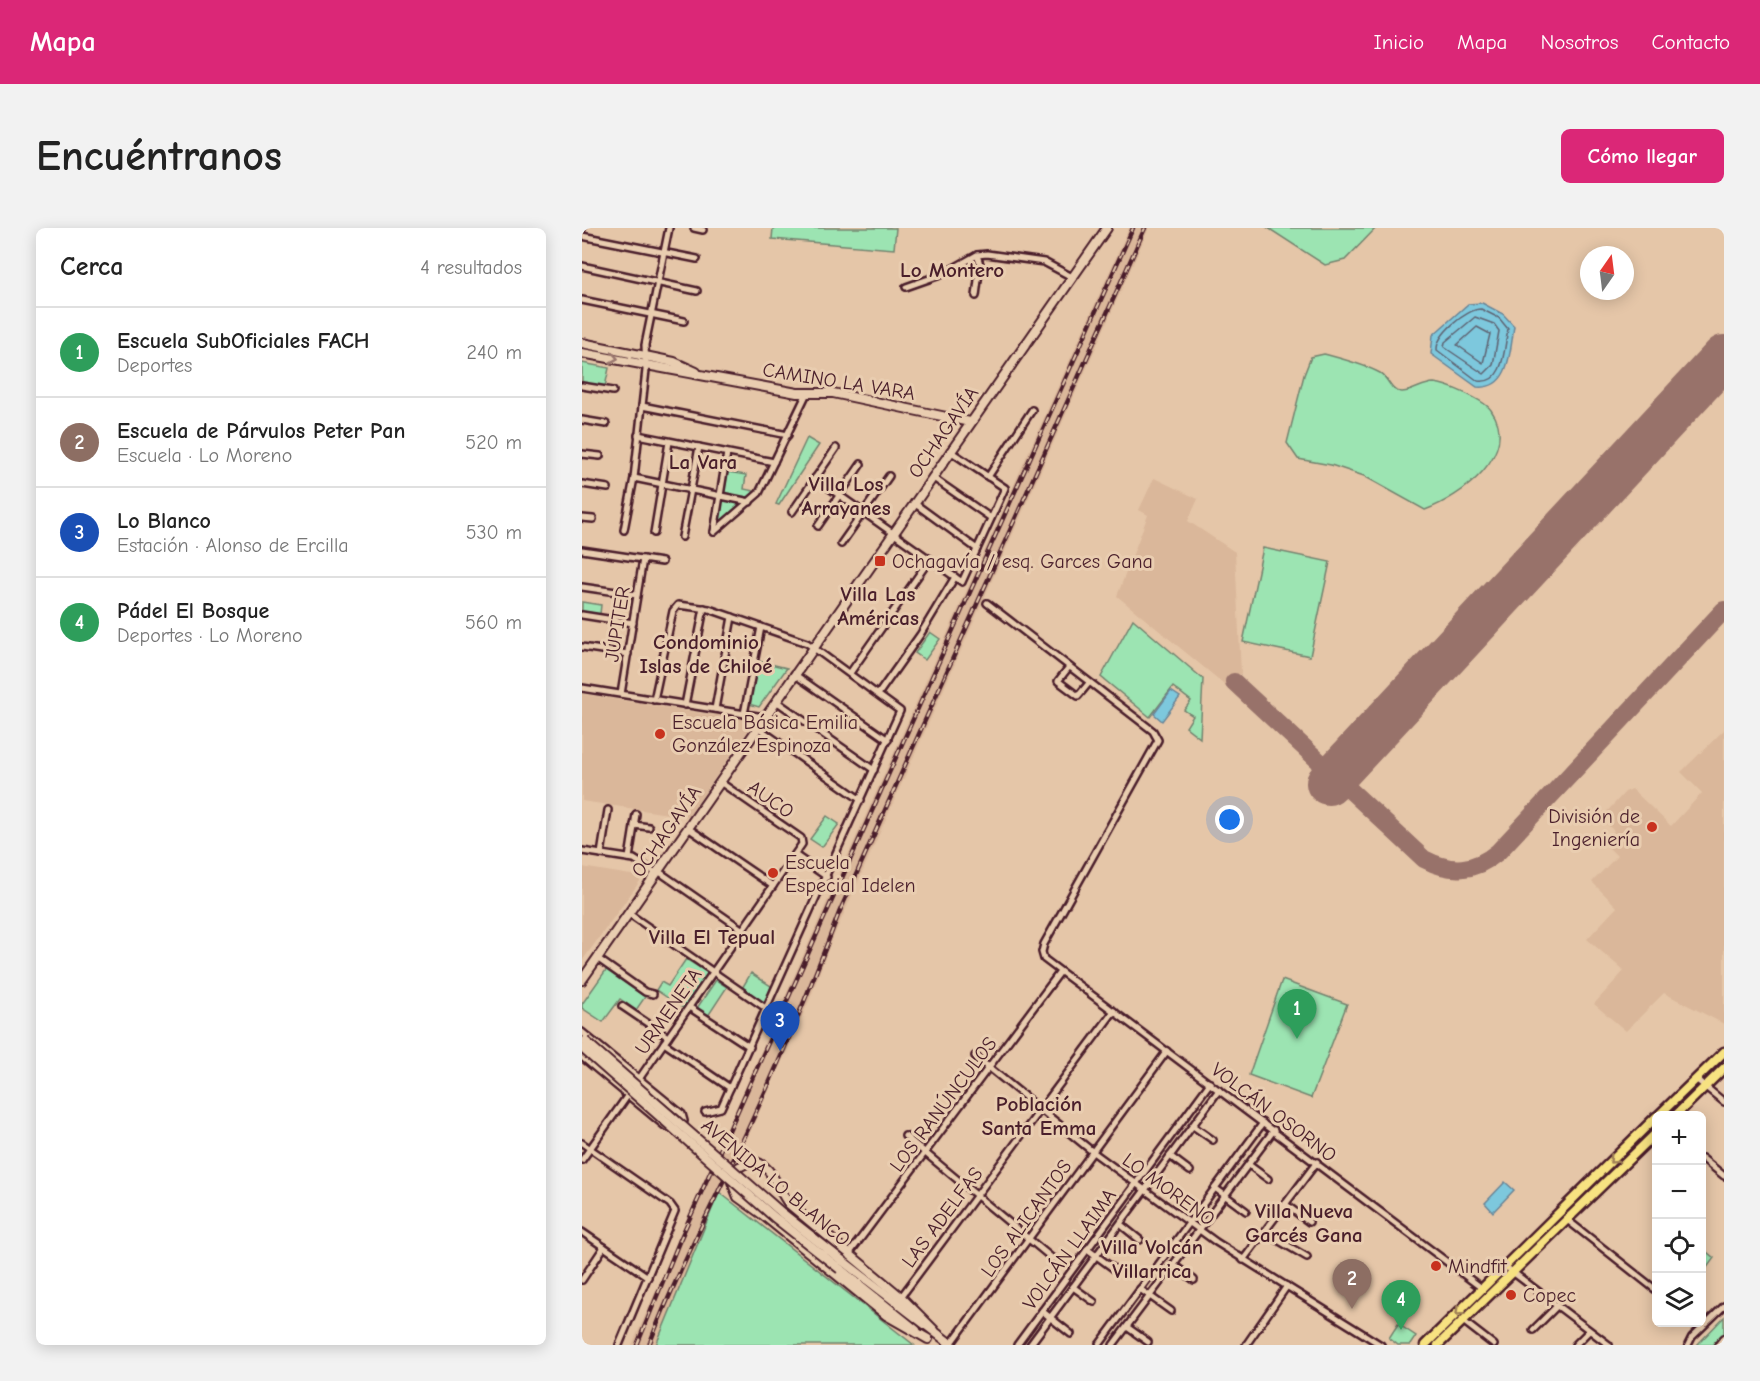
<!DOCTYPE html>
<html lang="es">
<head>
<meta charset="utf-8">
<style>
	:root { --surface:#fff; --page:#f2f2f2; --text:#222; --muted:#767676; --line:#e0e0e0; --accent:#db2777 }
	body { margin:0; font-family:"Comic Neue",sans-serif; background:var(--page); color:var(--text) }
	.controls { position:absolute; right:18px; bottom:18px; display:grid; overflow:hidden; border-radius:9px; box-shadow:0 3px 15px #0003 }
	.controls button { width:54px; height:54px; display:grid; place-items:center; padding:0; border:0; border-bottom:2px solid var(--line); background:var(--surface); color:var(--text); font:30px sans-serif }
	.compass { position:absolute; left:998px; top:18px; width:54px; height:54px; border-radius:50%; background:var(--surface); box-shadow:0 3px 15px #0003; rotate:14deg }
	.you { position:absolute; left:648px; top:592px; width:21px; height:21px; margin:-15px; border:4px solid #fff; border-radius:50%; background:#1a73e8; box-shadow:0 0 0 9px #1a73e833 }
	.badge { display:grid; place-items:center; width:39px; height:39px; border-radius:50%; background:var(--accent); color:#fff; font-size:20px; font-weight:700 }
	.pin { position:absolute; translate:-50% -50px; filter:drop-shadow(0 2px 3px #0008) }
	.pin::after { content:''; position:absolute; top:32px; width:21px; height:18px; background:inherit; clip-path:polygon(0 0,100% 0,50% 100%) }
	.list { margin:0; padding:0; list-style:none }
	h2 { display:flex; justify-content:space-between; align-items:center; height:78px; margin:0; padding:0 24px; font-size:26px }
	h2 small { font-size:20px; font-weight:400; color:var(--muted) }
	.list li { display:grid; grid-template-columns:39px 1fr auto; gap:18px; align-items:center; box-sizing:border-box; height:90px; padding:0 24px; border-top:2px solid var(--line) }
	.list b { display:block; font-size:22px; white-space:nowrap }
	.list p { margin:0; font-size:20px; white-space:nowrap; color:var(--muted) }
	.list em { font-size:20px; font-style:normal; color:var(--muted) }
	.icon { flex:none; width:33px; height:33px; fill:none; stroke:currentColor; stroke-width:2; stroke-linecap:round; stroke-linejoin:round }
	.map { position:relative; flex:none; width:1142px; height:1117px; overflow:hidden; border-radius:9px }
	header { display:flex; align-items:center; gap:36px; box-sizing:border-box; height:84px; padding:0 30px; background:var(--accent); color:#fff }
	header strong { font-size:28px }
	nav { display:flex; gap:33px; margin-inline-start:auto; font-size:21px }
	.intro { display:flex; align-items:center; justify-content:space-between; box-sizing:border-box; height:144px; padding:0 36px }
	h1 { margin:0; font-size:42px }
	.button { padding:15px 27px; border-radius:9px; background:var(--accent); color:#fff; font-size:21px; font-weight:700 }
	main { display:flex; gap:36px; padding:0 36px }
	aside { flex:1; background:var(--surface); border-radius:9px; box-shadow:0 3px 15px #0003 }
	.map>svg:first-child { display:block }
</style>
</head>
<body>
<header>
<strong>Mapa</strong>
<nav><a>Inicio</a><a>Mapa</a><a>Nosotros</a><a>Contacto</a></nav>
</header>
<div class="intro"><h1>Encuéntranos</h1><a class="button">Cómo llegar</a></div>
<main>
<aside>
<h2>Cerca<small>4 resultados</small></h2>
<ul class="list">
<li><span class="badge" style="background:#2e9e5b">1</span><div><b>Escuela SubOficiales FACH</b><p>Deportes</p></div><em>240 m</em></li>
<li><span class="badge" style="background:#8d6e63">2</span><div><b>Escuela de Párvulos Peter Pan</b><p>Escuela · Lo Moreno</p></div><em>520 m</em></li>
<li><span class="badge" style="background:#1a4fb4">3</span><div><b>Lo Blanco</b><p>Estación · Alonso de Ercilla</p></div><em>530 m</em></li>
<li><span class="badge" style="background:#2e9e5b">4</span><div><b>Pádel El Bosque</b><p>Deportes · Lo Moreno</p></div><em>560 m</em></li>
</ul>
</aside>
<div class="map">
<svg width="1142" height="1117" viewBox="0 0 1142 1117">
	<rect width="100%" height="100%" fill="#e5c6a8"/>
	<filter id="ink" filterUnits="userSpaceOnUse"><feTurbulence type="fractalNoise" baseFrequency=".0167" numOctaves="2"/><feDisplacementMap in="SourceGraphic" scale="12" xChannelSelector="R" yChannelSelector="G"/><feConvolveMatrix kernelMatrix="1 2 1 2 8 2 1 2 1" color-interpolation-filters="sRGB"/></filter>
	<g filter="url(#ink)">
		<!-- built -->
		<g fill="#dab79a">
			<path d="M547 0H567L247 719 228 771 157 929 137 964 74 1117H50L238 689Z"/>
			<path d="M572 250 616 271 606 293 653 324 659 445 647 460 535 368 566 287 557 282Z"/>
			<path d="M0 466 118 485 173 492 106 589 0 573Z"/>
			<path d="M1142 502V796L1082 765 1044 803 1012 776 1042 743 1005 711 1035 679 1010 654 1035 628 1022 615 1032 603 1019 590 1043 564 1050 561 1089 598 1120 565 1099 544Z"/>
			<path d="M0 639 61 649 0 733Z"/>
		</g>
		<!-- green -->
		<g fill="#9ce4b2" stroke="#73826e" stroke-width="1.5">
			<path d="M191 0H314L312 21 190 11Z"/>
			<path d="M686 0H794L763 32 743 37Z"/>
			<path d="M742 126C760 131 781 136 798 145 805 149 807 158 813 162 824 169 839 155 852 155 865 156 902 172 909 182 939 225 879 269 843 282L782 248 749 237 716 231 705 215 722 147 729 129Z"/>
			<path d="M0 135 27 140 23 159 0 155Z"/>
			<path d="M225 210 237 217 197 277 194 276Z"/>
			<path d="M146 244 164 247 162 261 172 263 170 270 142 265Z"/>
			<path d="M141 271 162 275 136 297Z"/>
			<path d="M681 320 748 334 728 428 661 414Z"/>
			<path d="M0 374 19 377 18 386 0 383Z"/>
			<path d="M551 391 621 451 618 510 604 499 611 488 602 482 609 473 591 459 568 489 519 449Z"/>
			<path d="M348 404 358 411 343 432 333 425Z"/>
			<path d="M176 433 205 440 177 479 167 476Z"/>
			<path d="M245 588 257 596 240 619 228 611Z"/>
			<path d="M104 731 128 746 104 782 74 762 79 754 86 758Z"/>
			<path d="M24 742 63 769 54 782 38 771 21 794 0 780V776Z"/>
			<path d="M169 745 189 758 183 777 159 762Z"/>
			<path d="M134 752 145 759 124 791 113 783Z"/>
			<path d="M700 752 765 776 729 870 667 847Z"/>
			<path d="M137 964 332 1117H74Z"/>
			<path d="M1120 1020 1132 1030 1124 1041 1120 1038Z"/>
			<path d="M1142 1089V1106L1133 1117H1115Z"/>
			<path d="M816 1096 834 1108 828 1117H816L807 1110Z"/>
		</g>
		<!-- water -->
		<g fill="#7dc8dd" stroke="#698496" stroke-width="1.5">
			<path d="M900 75 921 86 932 98C928 123 928 162 895 159L849 126 851 107 886 76Z"/>
			<path d="M589 463 598 469 580 493 572 486Z"/>
			<path d="M923 954 932 962 911 984 903 975Z"/>
		</g>
		<g fill="none" stroke-linecap="round" stroke-linejoin="round">
			<!-- shore -->
			<g stroke="#5e6372" stroke-width="1.5">
				<path d="M899 81 917 90 926 101C922 119 923 157 896 153L855 122C854 107 884 81 899 81Z"/>
				<path d="M893 89 912 96 917 103 911 137 902 146 862 119 863 114Z"/>
				<path d="M895 99 908 106 901 135 875 117Z"/>
			</g>
			<!-- taxiway -->
			<path stroke="#98726a" stroke-width="18" d="M652 454 842 631C869 645 892 644 916 624L1142 382"/>
			<!-- runway -->
			<path stroke="#98726a" stroke-width="44" d="M746 555 1142 129"/>
			<defs>
				<g id="street">
					<path d="M112 0 121 2"/>
					<path d="M0 1V0"/>
					<path d="M0 8 115 31"/>
					<path d="M0 38 115 63"/>
					<path d="M324 59 361 46 395 27 405 26 462 34 490 49"/>
					<path d="M394 68 398 36 395 27"/>
					<path d="M0 72 102 93"/>
					<path d="M0 158 31 163"/>
					<path d="M60 178 206 207"/>
					<path d="M0 192 24 196"/>
					<path d="M56 207 192 234"/>
					<path d="M0 226 18 228"/>
					<path d="M350 249 409 290"/>
					<path d="M406 249 450 182"/>
					<path d="M52 250 168 274"/>
					<path d="M233 250 380 354 423 260 368 223"/>
					<path d="M0 256 26 260"/>
					<path d="M332 275 395 321"/>
					<path d="M210 284 254 220"/>
					<path d="M0 290 11 291"/>
					<path d="M236 298 279 236"/>
					<path d="M42 302 52 250 64 142 63 117 87 0"/>
					<path d="M132 304 177 265 225 165"/>
					<path d="M132 304 145 225"/>
					<path d="M72 305 87 214"/>
					<path d="M100 309 117 219"/>
					<path d="M259 316 307 248"/>
					<path d="M0 322 80 334"/>
					<path d="M0 359 55 367"/>
					<path d="M405 375 571 503 576 512 462 716 460 724 462 731 901 1061"/>
					<path d="M0 387 51 395"/>
					<path d="M0 419 46 426"/>
					<path d="M487 439 476 453 496 468 507 455"/>
					<path d="M268 445 348 331"/>
					<path d="M212 446 306 512"/>
					<path d="M0 460 182 489"/>
					<path d="M297 465 338 407 373 349"/>
					<path d="M39 466 61 331"/>
					<path d="M72 472 91 383 96 377 127 381 225 415 318 483 139 880 123 884"/>
					<path d="M194 473 292 542"/>
					<path d="M103 477 122 380"/>
					<path d="M133 481 150 389"/>
					<path d="M162 486 179 399"/>
					<path d="M175 499 279 572"/>
					<path d="M52 597 67 599"/>
					<path d="M106 600 191 658"/>
					<path d="M0 623 52 631 74 645"/>
					<path d="M19 626 26 582"/>
					<path d="M213 627 245 649"/>
					<path d="M47 630 54 586"/>
					<path d="M76 643 161 702"/>
					<path d="M46 685 185 781"/>
					<path d="M15 730 63 764 71 766"/>
					<path d="M40 778 86 809"/>
					<path d="M107 779 168 819"/>
					<path d="M0 804 100 886 102 893 100 901"/>
					<path d="M82 815 148 860"/>
					<path d="M393 828 511 924 634 1014 799 1117"/>
					<path d="M0 829 84 899"/>
					<path d="M57 851 220 616 219 610 138 554"/>
					<path d="M1114 851 1142 874"/>
					<path d="M611 898 631 912"/>
					<path d="M323 908 471 1031"/>
					<path d="M0 915 88 976 93 983 37 1117"/>
					<path d="M588 928 608 943"/>
					<path d="M1120 930 1142 948"/>
					<path d="M0 932 46 867"/>
					<path d="M667 937 686 951"/>
					<path d="M633 960 664 983"/>
					<path d="M703 976 727 994"/>
					<path d="M984 991 1074 1062"/>
					<path d="M538 996 558 1012"/>
					<path d="M0 1004 66 1049"/>
					<path d="M682 1004 725 1029"/>
					<path d="M505 1021 535 1043"/>
					<path d="M267 1026 478 744"/>
					<path d="M661 1032 735 934"/>
					<path d="M592 1037 612 1052"/>
					<path d="M924 1039 1027 1117"/>
					<path d="M0 1052 22 1019"/>
					<path d="M491 1059 512 1074"/>
					<path d="M558 1061 589 1083"/>
					<path d="M319 1069 532 783"/>
					<path d="M460 1083 489 1106"/>
					<path d="M881 1093 912 1117"/>
					<path d="M545 1099 566 1114"/>
					<path d="M951 1102 975 1078"/>
					<path d="M369 1116 585 823"/>
					<path d="M435 1117 628 855"/>
					<path d="M448 1117 637 862"/>
					<path d="M517 1117 681 895"/>
					<path d="M531 1117 692 902"/>
					<path d="M664 1117 705 1058"/>
					<path d="M993 1117 1007 1103"/>
					<path d="M1106 1117 1110 1109 1142 1078"/>
					<path d="M1136 1117 1142 1110"/>
				</g>
				<g id="secondary">
					<path d="M0 115 92 134 114 144"/>
					<path d="M0 125 215 165H251L388 194"/>
					<path d="M0 752 525 0"/>
					<path d="M262 1034 370 1117"/>
					<path d="M258 1041 334 1102"/>
					<path d="M346 1111 304 1087 181 987 156 969 150 954 157 939 169 933C190 935 195 961 207 976L319 1069 352 1102"/>
				</g>
				<g id="primary">
					<path d="M1076 888 1142 824"/>
					<path d="M1093 888 1142 840"/>
					<path d="M843 1117 1074 889"/>
					<path d="M856 1117 1074 905"/>
				</g>
			</defs>
			<!-- street casing -->
			<use href="#street" stroke="#4a1f2b" stroke-width="10"/>
			<!-- secondary casing -->
			<use href="#secondary" stroke="#4a1f2b" stroke-width="12"/>
			<!-- primary casing -->
			<use href="#primary" stroke="#4a1f2b" stroke-width="13"/>
			<!-- street -->
			<use href="#street" stroke="#e9cdb0" stroke-width="5"/>
			<!-- secondary -->
			<use href="#secondary" stroke="#e9cdb0" stroke-width="8"/>
			<!-- primary -->
			<use href="#primary" stroke="#f7e281" stroke-width="8"/>
			<defs>
				<g id="rail">
					<path d="M55 1117 97 1014 551 0"/>
					<path d="M67 1117C98 1037 138 963 173 886 204 820 231 753 257 685L563 0"/>
				</g>
			</defs>
			<!-- rail casing -->
			<use href="#rail" stroke="#4a1f2b" stroke-width="4.5"/>
			<!-- rail -->
			<use href="#rail" stroke="#e9cdb0" stroke-width="2" stroke-dasharray="7" stroke-linecap="butt"/>
			<defs>
				<g id="secondary-bridge">
					<path d="M3 813 200 985 262 1034"/>
					<path d="M0 820 192 989 258 1041"/>
				</g>
			</defs>
			<!-- secondary-bridge casing -->
			<use href="#secondary-bridge" stroke="#4a1f2b" stroke-width="12" stroke-linecap="butt"/>
			<!-- secondary-bridge -->
			<use href="#secondary-bridge" stroke="#e9cdb0" stroke-width="8"/>
		</g>
		<!-- one-way arrows -->
		<defs><path id="oneway-chevron" d="M-2-3.5L2.5 0L-2 3.5" fill="none" stroke-width="1.6" stroke-linecap="round" stroke-linejoin="round" transform="scale(1.5)"/></defs>
		<use stroke="#9a766e" href="#oneway-chevron" transform="translate(32 130) rotate(10)"/>
		<g stroke="#a08056">
			<use href="#oneway-chevron" transform="translate(1031 932) rotate(135)"/>
			<use href="#oneway-chevron" transform="translate(877 1084) rotate(136)"/>
		</g>
	</g>
	<!-- markers -->
	<g fill="#c8321e" stroke="#e9cdb0" stroke-width="2">
		<rect x="292" y="327" width="12" height="12" rx="3"/>
		<circle cx="78" cy="506" r="6"/>
		<circle cx="1070" cy="599" r="6"/>
		<circle cx="191" cy="645" r="6"/>
		<circle cx="854" cy="1038" r="6"/>
		<circle cx="929" cy="1067" r="6"/>
	</g>
	<g text-anchor="middle" stroke-width="6" stroke-linejoin="round" paint-order="stroke">
		<!-- street labels -->
		<g font-size="20" fill="#4a1f2b" stroke="#e9cdb0">
			<text transform="translate(257 153) rotate(9)" y="7">CAMINO LA VARA</text>
			<text transform="translate(361 204) rotate(-55)" y="7">OCHAGAVÍA</text>
			<text transform="translate(35 396) rotate(-81)" y="7">JÚPITER</text>
			<text transform="translate(189 571) rotate(35)" y="7">AUCO</text>
			<text transform="translate(84 603) rotate(-55)" y="7">OCHAGAVÍA</text>
			<text transform="translate(86 783) rotate(-55)" y="7">URMENETA</text>
			<text transform="translate(361 876) rotate(-53)" y="7">LOS RANÚNCULOS</text>
			<text transform="translate(692 884) rotate(37)" y="7">VOLCÁN OSORNO</text>
			<text transform="translate(194 954) rotate(40)" y="7">AVENIDA LO BLANCO</text>
			<text transform="translate(587 961) rotate(36)" y="7">LO MORENO</text>
			<text transform="translate(360 989) rotate(-53)" y="7">LAS ADELFAS</text>
			<text transform="translate(444 990) rotate(-54)" y="7">LOS ALICANTOS</text>
			<text transform="translate(487 1021) rotate(-54)" y="7">VOLCÁN LLAIMA</text>
		</g>
		<!-- poi labels -->
		<g font-size="20" fill="#4a1f2b" stroke="#e9cdb0" text-anchor="start">
			<text x="310" y="340">Ochagavía / esq. Garces Gana</text>
			<text x="90" y="501">Escuela Básica Emilia<tspan x="90" dy="23">González Espinoza</tspan></text>
			<text x="1058" y="595" text-anchor="end">División de<tspan x="1058" dy="23">Ingeniería</tspan></text>
			<text x="203" y="641">Escuela<tspan x="203" dy="23">Especial Idelen</tspan></text>
			<text x="866" y="1045">Mindfit</text>
			<text x="941" y="1074">Copec</text>
		</g>
		<!-- neighbourhood labels -->
		<g font-size="21" font-weight="bold" fill="#4a1f2b" stroke="#e9cdb0">
			<text x="370" y="49">Lo Montero</text>
			<text x="121" y="241">La Vara</text>
			<text x="264" y="263">Villa Los<tspan x="264" dy="24">Arrayanes</tspan></text>
			<text x="296" y="373">Villa Las<tspan x="296" dy="24">Américas</tspan></text>
			<text x="124" y="421">Condominio<tspan x="124" dy="24">Islas de Chiloé</tspan></text>
			<text x="130" y="716">Villa El Tepual</text>
			<text x="457" y="883">Población<tspan x="457" dy="24">Santa Emma</tspan></text>
			<text x="722" y="990">Villa Nueva<tspan x="722" dy="24">Garcés Gana</tspan></text>
			<text x="570" y="1026">Villa Volcán<tspan x="570" dy="24">Villarrica</tspan></text>
		</g>
	</g>
</svg>
<div class="controls">
<button>+</button>
<button>−</button>
<button><svg class="icon" aria-label="locate" viewBox="0 0 24 24"><circle cx="12" cy="12" r="6"/><path d="M12 2v4M12 18v4M2 12h4M18 12h4"/></svg></button>
<button><svg class="icon" aria-label="layers" viewBox="0 0 24 24"><path d="M12 4l9 5-9 5-9-5zM3 14l9 5 9-5"/></svg></button>
</div>
<svg class="compass" viewBox="-18 -18 36 36"><path d="M0-13l5 13h-10z" fill="#e53935"/><path d="M0 13l5-13h-10z" fill="#767676"/></svg>
<div class="you"></div>
<div class="pin badge" style="left:715px;top:811px;background:#2e9e5b">1</div>
<div class="pin badge" style="left:770px;top:1081px;background:#8d6e63">2</div>
<div class="pin badge" style="left:198px;top:823px;background:#1a4fb4">3</div>
<div class="pin badge" style="left:819px;top:1102px;background:#2e9e5b">4</div>
</div>
</main>
</body>
</html>
